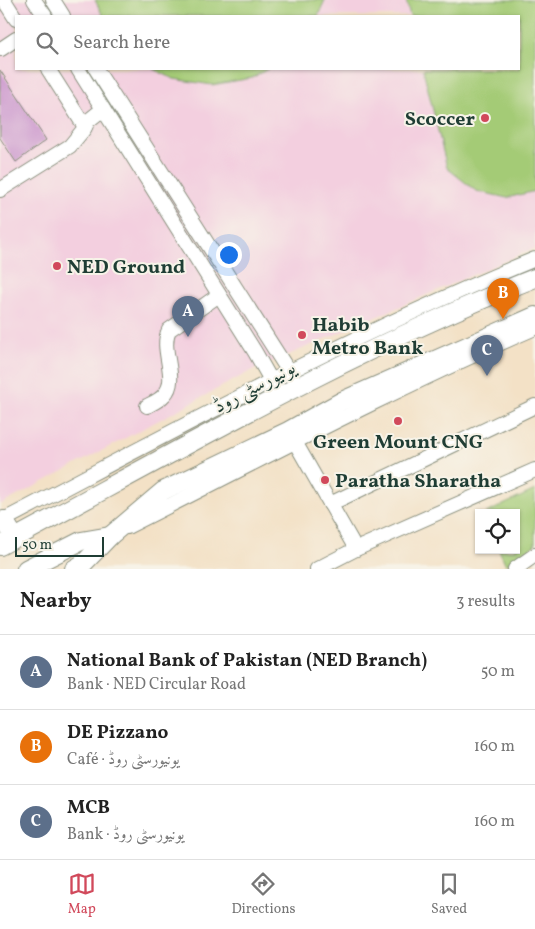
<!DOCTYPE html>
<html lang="en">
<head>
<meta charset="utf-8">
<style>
	:root { --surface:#fff; --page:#f6f6f6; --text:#222; --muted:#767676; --line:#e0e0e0; --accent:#d1495b }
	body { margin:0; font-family:Vollkorn,Amiri,serif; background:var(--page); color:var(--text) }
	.controls { position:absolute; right:15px; bottom:15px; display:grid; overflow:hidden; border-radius:0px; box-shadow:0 1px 4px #0004 }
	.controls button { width:45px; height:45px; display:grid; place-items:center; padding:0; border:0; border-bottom:1px solid var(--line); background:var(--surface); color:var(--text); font:25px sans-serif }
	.scale { position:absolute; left:15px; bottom:12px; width:89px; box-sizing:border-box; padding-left:5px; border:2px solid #1f3d34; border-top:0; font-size:14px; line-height:18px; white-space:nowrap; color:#1f3d34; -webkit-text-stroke:4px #f7f3e8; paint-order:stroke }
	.you { position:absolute; left:228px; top:254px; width:18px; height:18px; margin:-12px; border:4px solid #fff; border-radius:50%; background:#1a73e8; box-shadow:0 0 0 8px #1a73e833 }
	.badge { display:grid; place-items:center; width:32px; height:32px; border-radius:50%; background:var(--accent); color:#fff; font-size:16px; font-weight:700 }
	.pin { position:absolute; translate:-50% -41px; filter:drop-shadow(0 1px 2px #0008) }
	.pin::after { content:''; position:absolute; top:26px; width:18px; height:15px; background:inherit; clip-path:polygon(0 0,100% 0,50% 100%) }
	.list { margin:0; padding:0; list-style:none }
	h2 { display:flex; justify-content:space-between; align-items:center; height:65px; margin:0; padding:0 20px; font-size:21px }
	h2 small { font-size:16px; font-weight:400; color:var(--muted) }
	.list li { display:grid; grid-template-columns:32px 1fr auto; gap:15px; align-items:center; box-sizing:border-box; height:75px; padding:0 20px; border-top:1px solid var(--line) }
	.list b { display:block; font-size:19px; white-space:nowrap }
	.list p { margin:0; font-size:16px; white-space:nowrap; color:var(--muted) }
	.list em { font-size:16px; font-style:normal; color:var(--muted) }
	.icon { flex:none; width:28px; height:28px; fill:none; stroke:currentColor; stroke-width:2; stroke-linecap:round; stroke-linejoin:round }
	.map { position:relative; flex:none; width:535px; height:569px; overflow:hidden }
	.search { position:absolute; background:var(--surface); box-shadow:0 1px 4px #0004; left:15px; right:15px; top:15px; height:55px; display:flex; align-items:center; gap:12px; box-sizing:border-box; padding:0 18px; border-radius:0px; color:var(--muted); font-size:19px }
	.sheet { height:290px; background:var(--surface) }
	nav { display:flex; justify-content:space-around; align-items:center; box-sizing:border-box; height:70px; border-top:1px solid var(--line); background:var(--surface); font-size:14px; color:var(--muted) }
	nav a { display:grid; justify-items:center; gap:2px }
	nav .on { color:var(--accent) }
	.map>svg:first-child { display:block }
</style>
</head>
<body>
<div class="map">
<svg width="535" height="569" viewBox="0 0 535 569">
	<rect width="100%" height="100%" fill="#f7f3e8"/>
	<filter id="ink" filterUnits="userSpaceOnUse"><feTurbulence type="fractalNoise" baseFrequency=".02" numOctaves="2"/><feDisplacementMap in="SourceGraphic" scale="10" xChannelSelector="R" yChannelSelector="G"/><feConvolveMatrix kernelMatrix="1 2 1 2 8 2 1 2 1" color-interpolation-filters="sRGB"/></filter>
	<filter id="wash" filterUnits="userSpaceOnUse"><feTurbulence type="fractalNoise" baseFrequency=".0096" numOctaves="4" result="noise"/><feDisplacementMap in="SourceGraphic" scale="20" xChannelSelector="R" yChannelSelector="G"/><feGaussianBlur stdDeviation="1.12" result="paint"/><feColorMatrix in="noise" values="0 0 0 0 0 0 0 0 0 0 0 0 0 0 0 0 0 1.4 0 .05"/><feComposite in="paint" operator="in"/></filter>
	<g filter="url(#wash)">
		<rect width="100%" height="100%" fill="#f3e1c6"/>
		<!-- built -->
		<path fill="#f3cfdf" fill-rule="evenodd" d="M0 0H535V248L249 372 0 505ZM16 16H519V69H16Z"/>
		<!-- green -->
		<g fill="#a4cb76" stroke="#628455">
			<path d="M95 0H325L318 16H103Z"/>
			<path d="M406 0H535V191L507 198 476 191 447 168 423 69H519V16H410Z"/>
			<path d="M153 69H268L252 78 212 85 174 79Z"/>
			<path d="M535 490V545L506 565 499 550H516V513H486Z"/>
		</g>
		<g id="blocks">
			<!-- building -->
			<path fill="#c992cc" d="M0 70 46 140 16 162 0 138Z"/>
		</g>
	</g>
	<g filter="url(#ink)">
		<use href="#blocks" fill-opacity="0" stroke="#898f7d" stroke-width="1"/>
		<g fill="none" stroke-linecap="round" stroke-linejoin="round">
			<defs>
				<g id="minor">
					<path d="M4 0 16 19"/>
					<path d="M34 0 45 16"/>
					<path d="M53 0 63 16"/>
					<path d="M1 49 16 39"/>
					<path d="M48 69 85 127"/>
					<path d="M78 69 255 352 276 389"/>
					<path d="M96 69 293 378"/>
					<path d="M0 190 70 146 84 129 88 121 103 109"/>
					<path d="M147 406C153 403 160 400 164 395 180 379 159 350 169 330L219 295"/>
					<path d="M291 435 356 549"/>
					<path d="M330 504 535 406"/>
					<path d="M0 522C176 430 351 334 535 259"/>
					<path d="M127 527C262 459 396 388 535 328"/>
					<path d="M317 569 356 549 535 470"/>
					<path d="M515 569 535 555"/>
				</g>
				<g id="major">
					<path d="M4 520 15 538"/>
					<path d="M0 546C176 452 349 351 535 278"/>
					<path d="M26 569 81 541 110 536"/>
					<path d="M74 569 84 563 110 536 163 491 288 431 342 401 535 316"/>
				</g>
			</defs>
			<!-- minor casing -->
			<use href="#minor" stroke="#898f7d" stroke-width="16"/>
			<!-- major casing -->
			<use href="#major" stroke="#898f7d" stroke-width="20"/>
			<!-- minor -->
			<use href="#minor" stroke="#fff" stroke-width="14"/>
			<!-- major -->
			<use href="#major" stroke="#fff" stroke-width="18"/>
		</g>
	</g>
	<!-- markers -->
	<g fill="#d1495b" stroke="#f7f3e8" stroke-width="2">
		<circle cx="485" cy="118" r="5"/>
		<circle cx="57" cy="266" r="5"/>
		<circle cx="302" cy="335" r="5"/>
		<circle cx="398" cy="421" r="5"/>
		<circle cx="325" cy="480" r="5"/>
	</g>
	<g text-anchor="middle" stroke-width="4" stroke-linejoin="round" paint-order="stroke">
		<!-- poi labels -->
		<g font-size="20" font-weight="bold" fill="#1f3d34" stroke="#f7f3e8" text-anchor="start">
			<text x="475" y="125" text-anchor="end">Scoccer</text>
			<text x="67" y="273">NED Ground</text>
			<text x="312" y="331">Habib<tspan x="312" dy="23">Metro Bank</tspan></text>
			<text x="398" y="448" text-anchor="middle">Green Mount CNG</text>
			<text x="335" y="487">Paratha Sharatha</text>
		</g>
		<!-- street labels -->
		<g font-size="20" fill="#1f3d34" stroke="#f7f3e8">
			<text transform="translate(254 386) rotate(-28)" y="7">یونیورسٹی روڈ</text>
		</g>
	</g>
</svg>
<div class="controls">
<button><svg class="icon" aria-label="locate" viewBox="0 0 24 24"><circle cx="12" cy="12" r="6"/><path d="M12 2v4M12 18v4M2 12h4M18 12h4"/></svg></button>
</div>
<div class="scale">50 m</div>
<div class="you"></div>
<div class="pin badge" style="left:188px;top:337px;background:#5c6f8a">A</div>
<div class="pin badge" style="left:503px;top:319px;background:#e8710a">B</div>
<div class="pin badge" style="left:487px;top:376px;background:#5c6f8a">C</div>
<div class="search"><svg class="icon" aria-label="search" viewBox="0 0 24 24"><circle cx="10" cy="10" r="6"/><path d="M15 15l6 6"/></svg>Search here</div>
</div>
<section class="sheet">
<h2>Nearby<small>3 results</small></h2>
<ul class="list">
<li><span class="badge" style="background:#5c6f8a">A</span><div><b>National Bank of Pakistan (NED Branch)</b><p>Bank · NED Circular Road</p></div><em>50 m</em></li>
<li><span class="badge" style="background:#e8710a">B</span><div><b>DE Pizzano</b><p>Café · یونیورسٹی روڈ</p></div><em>160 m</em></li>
<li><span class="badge" style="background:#5c6f8a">C</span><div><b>MCB</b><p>Bank · یونیورسٹی روڈ</p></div><em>160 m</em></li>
</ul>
</section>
<nav>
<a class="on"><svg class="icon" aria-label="map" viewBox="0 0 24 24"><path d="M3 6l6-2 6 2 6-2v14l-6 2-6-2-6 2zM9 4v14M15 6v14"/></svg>Map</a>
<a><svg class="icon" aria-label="directions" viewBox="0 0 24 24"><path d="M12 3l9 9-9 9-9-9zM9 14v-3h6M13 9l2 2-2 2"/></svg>Directions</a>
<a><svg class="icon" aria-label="saved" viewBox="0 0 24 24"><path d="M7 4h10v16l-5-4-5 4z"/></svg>Saved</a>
</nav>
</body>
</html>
